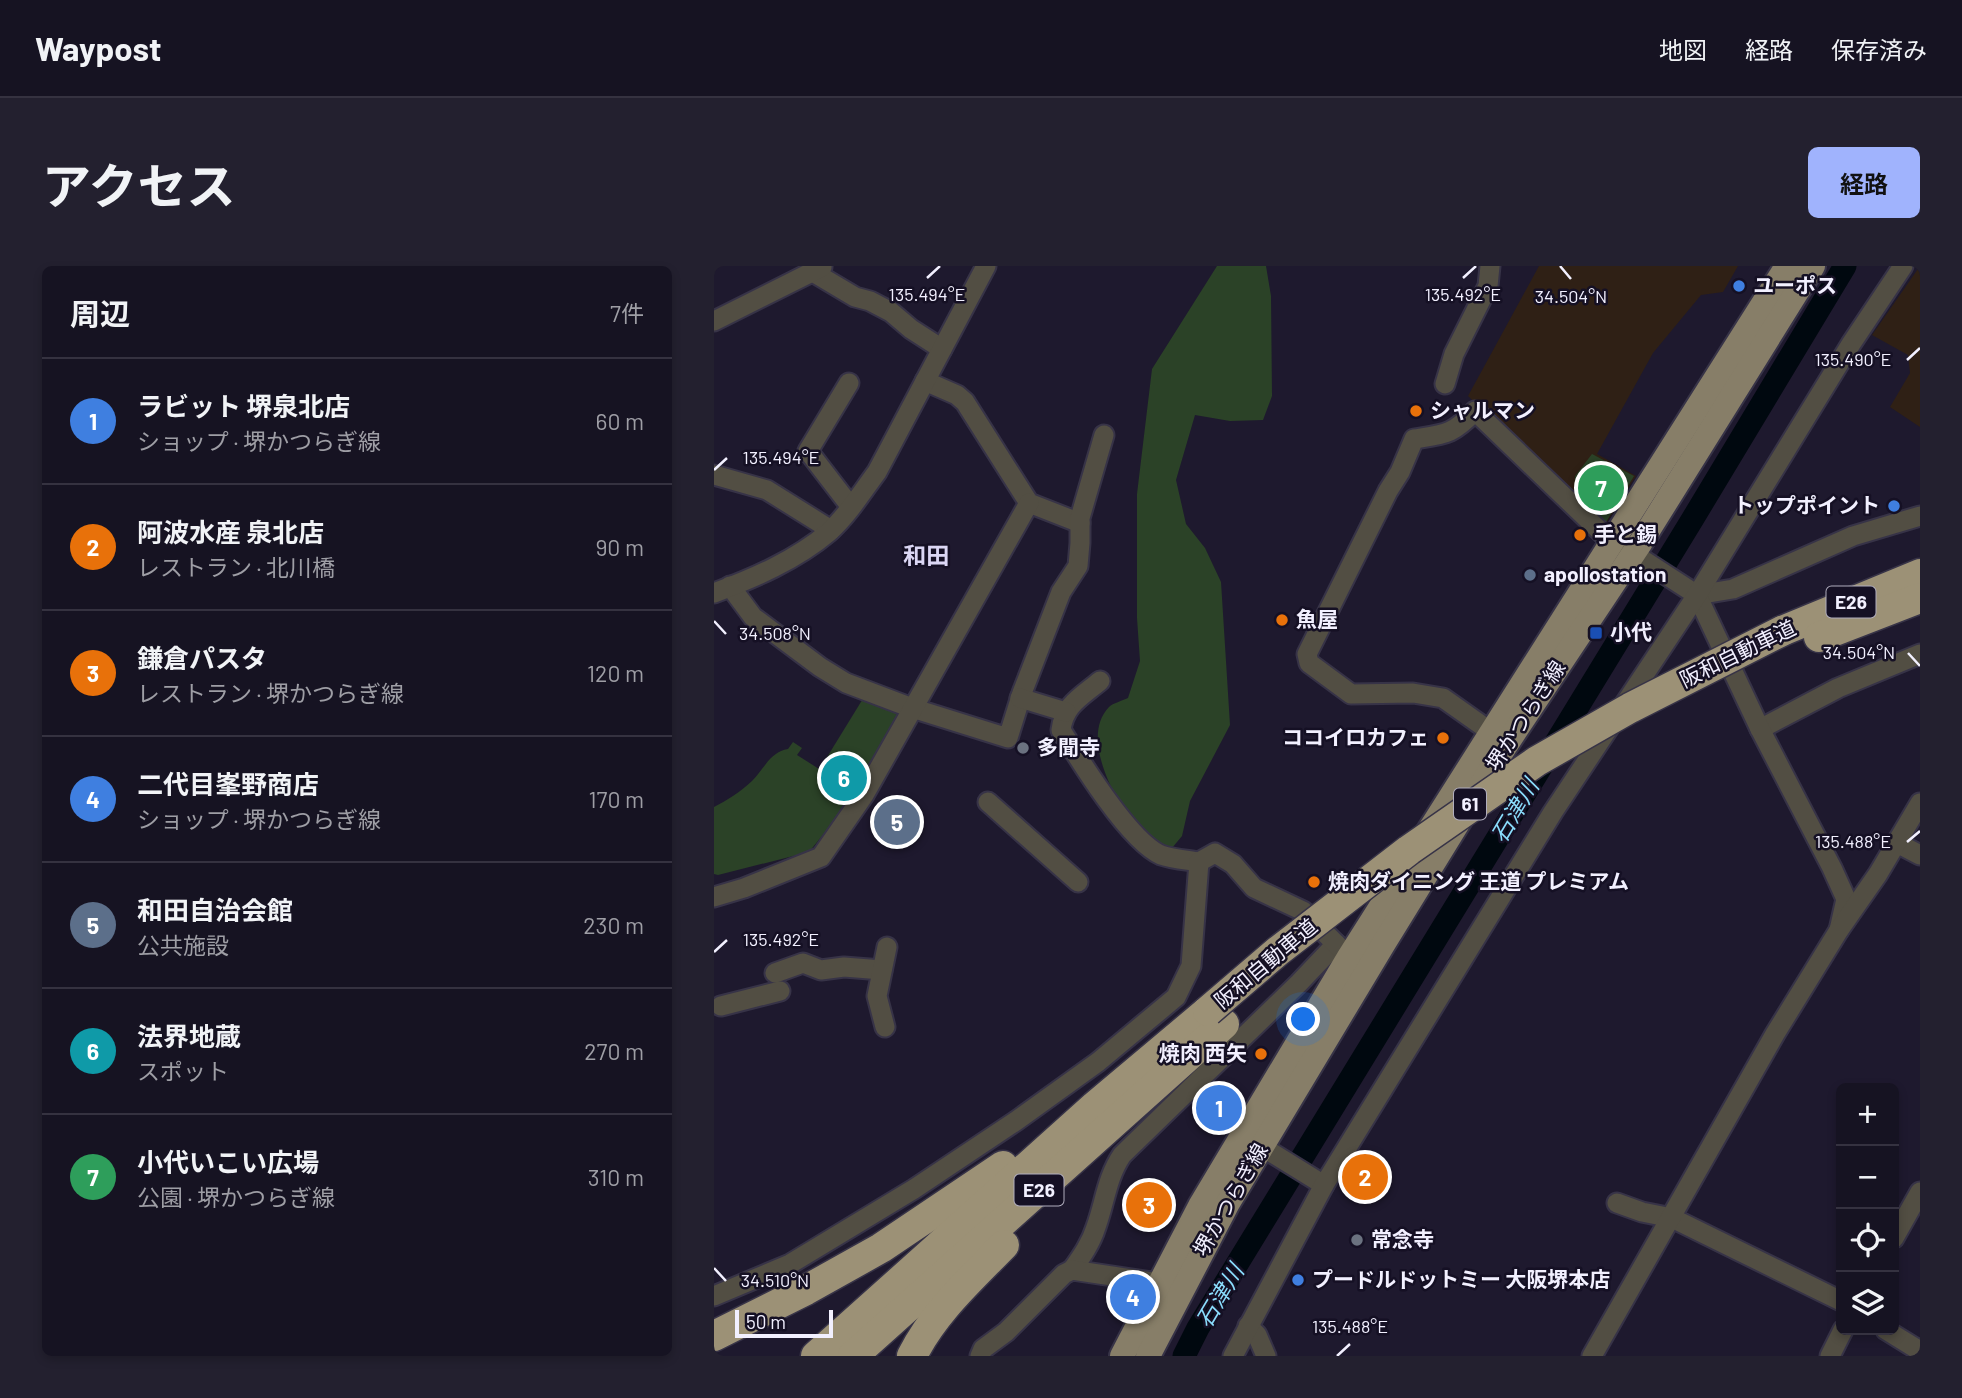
<!DOCTYPE html>
<html lang="ja">
<head>
<meta charset="utf-8">
<style>
	:root { --surface:#161322; --page:#23202f; --text:#f1f3f6; --muted:#9e9ea5; --line:#353240; --accent:#a0b3fd }
	body { margin:0; font-family:Barlow,"Noto Sans JP",sans-serif; background:var(--page); color:var(--text) }
	.controls { position:absolute; right:21px; bottom:21px; display:grid; overflow:hidden; border-radius:10px; box-shadow:0 4px 10px #0003 }
	.controls button { width:63px; height:63px; display:grid; place-items:center; padding:0; border:0; border-bottom:2px solid var(--line); background:var(--surface); color:var(--text); font:35px sans-serif }
	.scale { position:absolute; left:21px; bottom:18px; width:98px; box-sizing:border-box; padding-left:7px; border:4px solid #f2f0ff; border-top:0; font-size:19px; line-height:24px; white-space:nowrap; color:#f2f0ff; -webkit-text-stroke:5px #151024; paint-order:stroke }
	.you { position:absolute; left:590px; top:754px; width:24px; height:24px; margin:-18px; border:5px solid #fff; border-radius:50%; background:#1a73e8; box-shadow:0 0 0 10px #1a73e833 }
	.badge { display:grid; place-items:center; width:46px; height:46px; border-radius:50%; background:var(--accent); color:#fff; font-size:23px; font-weight:700 }
	.pin { position:absolute; translate:-50% -50%; border:4px solid #fff; box-shadow:0 2px 7px #0006 }
	.list { margin:0; padding:0; list-style:none }
	h2 { display:flex; justify-content:space-between; align-items:center; height:91px; margin:0; padding:0 28px; font-size:30px }
	h2 small { font-size:23px; font-weight:400; color:var(--muted) }
	.list li { display:grid; grid-template-columns:46px 1fr auto; gap:21px; align-items:center; box-sizing:border-box; height:126px; padding:0 28px; border-top:2px solid var(--line) }
	.list b { display:block; font-size:26px; white-space:nowrap }
	.list p { margin:0; font-size:23px; white-space:nowrap; color:var(--muted) }
	.list em { font-size:23px; font-style:normal; color:var(--muted) }
	.icon { flex:none; width:38px; height:38px; fill:none; stroke:currentColor; stroke-width:2; stroke-linecap:round; stroke-linejoin:round }
	.map { position:relative; flex:none; width:1206px; height:1090px; overflow:hidden; border-radius:10px }
	header { display:flex; align-items:center; gap:42px; box-sizing:border-box; height:98px; padding:0 35px; background:var(--surface); border-bottom:2px solid var(--line) }
	header strong { font-size:33px }
	nav { display:flex; gap:38px; margin-inline-start:auto; font-size:24px }
	.intro { display:flex; align-items:center; justify-content:space-between; box-sizing:border-box; height:168px; padding:0 42px }
	h1 { margin:0; font-size:49px }
	.button { padding:18px 32px; border-radius:10px; background:var(--accent); color:#111; font-size:24px; font-weight:700 }
	main { display:flex; gap:42px; padding:0 42px }
	aside { flex:1; background:var(--surface); border-radius:10px; box-shadow:0 4px 10px #0003 }
	.map>svg:first-child { display:block }
</style>
</head>
<body>
<header>
<strong>Waypost</strong>
<nav><a>地図</a><a>経路</a><a>保存済み</a></nav>
</header>
<div class="intro"><h1>アクセス</h1><a class="button">経路</a></div>
<main>
<aside>
<h2>周辺<small>7件</small></h2>
<ul class="list">
<li><span class="badge" style="background:#3f7fe0">1</span><div><b>ラビット 堺泉北店</b><p>ショップ · 堺かつらぎ線</p></div><em>60 m</em></li>
<li><span class="badge" style="background:#e8710a">2</span><div><b>阿波水産 泉北店</b><p>レストラン · 北川橋</p></div><em>90 m</em></li>
<li><span class="badge" style="background:#e8710a">3</span><div><b>鎌倉パスタ</b><p>レストラン · 堺かつらぎ線</p></div><em>120 m</em></li>
<li><span class="badge" style="background:#3f7fe0">4</span><div><b>二代目峯野商店</b><p>ショップ · 堺かつらぎ線</p></div><em>170 m</em></li>
<li><span class="badge" style="background:#5c6f8a">5</span><div><b>和田自治会館</b><p>公共施設</p></div><em>230 m</em></li>
<li><span class="badge" style="background:#0f9aa8">6</span><div><b>法界地蔵</b><p>スポット</p></div><em>270 m</em></li>
<li><span class="badge" style="background:#2e9e5b">7</span><div><b>小代いこい広場</b><p>公園 · 堺かつらぎ線</p></div><em>310 m</em></li>
</ul>
</aside>
<div class="map">
<svg width="1206" height="1090" viewBox="0 0 1206 1090">
	<rect width="100%" height="100%" fill="#1e192e"/>
	<!-- commercial -->
	<g fill="#2f2015">
		<path d="M825 0H1024L1009 26 987 29 939 87 883 188 922 210 893 256 888 259 754 130Z"/>
		<path d="M1206 0V161L1176 141 1196 107 1194 89 1158 69Z"/>
	</g>
	<!-- green -->
	<g fill="#2b4227">
		<path d="M503 0H552L557 30 558 130 549 154 516 155 481 149 462 214 472 258 491 282 507 316 516 459 476 535 468 570 453 588C442 579 428 570 420 559 400 532 366 471 395 441 399 437 408 435 414 432L426 395 423 352V228L438 103Z"/>
		<path d="M878 188 920 210 892 256 888 258 860 231 861 210Z"/>
		<path d="M150 431 183 443 187 451 145 524 107 501Z"/>
		<path d="M79 476 88 482 83 489 143 527 95 586 4 609 0 608V541C14 534 26 526 38 515 50 503 56 486 74 483Z"/>
	</g>
	<g fill="none" stroke-linecap="round" stroke-linejoin="round">
		<!-- river -->
		<path stroke="#00080f" stroke-width="23" d="M470 1090 484 1062 978 254 1131 0"/>
		<defs>
			<g id="minor">
				<path d="M99 6 141 31 156 35 177 46 197 63 228 83"/>
				<path d="M0 55 108 1"/>
				<path d="M211 115 243 129 251 136 315 237 366 257"/>
				<path d="M135 117 94 185 137 241"/>
				<path d="M731 118 740 88 774 20 776 0"/>
				<path d="M0 209 53 224 117 264"/>
				<path d="M16 320 39 351 106 401 132 417 198 442 294 472 308 427 347 326 364 300 366 277V252L390 169"/>
				<path d="M0 327C40 312 82 294 115 266 134 249 148 226 163 206L272 0"/>
				<path d="M983 329 1019 323 1139 270 1206 250"/>
				<path d="M386 415C367 431 350 439 347 464 366 495 415 575 447 589 458 593 473 594 485 596"/>
				<path d="M306 432 352 446"/>
				<path d="M1046 463 1124 422 1206 388"/>
				<path d="M777 466 729 432 699 427 637 428 595 397 593 388 674 225 686 206 700 173C732 168 738 169 761 145L889 268 983 329 1046 463 1118 602 1132 633 1125 664"/>
				<path d="M274 536 364 616"/>
				<path d="M1183 577 1206 589"/>
				<path d="M0 631 30 622 107 591 150 529 315 237"/>
				<path d="M61 707 89 697 107 704 130 701 168 704"/>
				<path d="M7 740 66 725"/>
				<path d="M171 761 163 730 173 681"/>
				<path d="M537 874 610 919"/>
				<path d="M903 937 928 946 958 952 1127 1035"/>
				<path d="M1180 972 1206 926"/>
				<path d="M358 1004C368 990 377 977 382 961 391 936 393 911 408 889L585 717 622 678"/>
				<path d="M0 1030 76 998 200 923 302 855 384 796 462 731 477 700 485 596 501 587 519 598 540 622 589 645 635 691"/>
				<path d="M534 1060 543 1069 552 1090"/>
				<path d="M1172 1064 1206 1085"/>
				<path d="M266 1090 269 1083 292 1066 350 1008 358 1004 445 1017"/>
				<path d="M519 1090 610 919 839 546 983 329 1137 78 1189 0"/>
				<path d="M878 1090 1061 768 1125 664 1164 608 1206 537"/>
				<path d="M1116 1090 1129 1064"/>
			</g>
			<g id="major">
				<path d="M408 1090 486 940 635 691 1073 0"/>
				<path d="M434 1090 514 937 670 677 792 479 927 276 1099 0"/>
			</g>
			<g id="highway">
				<path d="M1068 365 1206 308"/>
				<path d="M1105 371 1206 332"/>
				<path d="M0 1070 92 1024 167 982 289 900"/>
				<path d="M102 1090 381 840 494 745"/>
				<path d="M139 1090 510 758"/>
				<path d="M198 1090C220 1046 256 1014 290 979"/>
			</g>
		</defs>
		<!-- minor casing -->
		<use href="#minor" stroke="#373347" stroke-width="23"/>
		<!-- major casing -->
		<use href="#major" stroke="#373347" stroke-width="28"/>
		<!-- highway casing -->
		<use href="#highway" stroke="#373347" stroke-width="33"/>
		<!-- minor -->
		<use href="#minor" stroke="#524e43" stroke-width="19"/>
		<!-- major -->
		<use href="#major" stroke="#877e68" stroke-width="24"/>
		<!-- highway -->
		<use href="#highway" stroke="#9c9176" stroke-width="30"/>
		<defs>
			<path id="highway-bridge" d="M494 745 564 685 695 584 823 495 916 442 1068 365"/>
		</defs>
		<!-- highway-bridge casing -->
		<use href="#highway-bridge" stroke="#373347" stroke-width="33" stroke-linecap="butt"/>
		<!-- highway-bridge -->
		<use href="#highway-bridge" stroke="#9c9176" stroke-width="30"/>
	</g>
	<!-- ticks -->
	<path fill="none" stroke="#f2f0ff" stroke-width="2.5" d="M846 0 857 13M213 12 226 0M749 12 762 0M1193 94 1206 82M0 204 13 192M0 355 12 368M1194 387 1206 400M1193 576 1206 565M0 686 13 674M0 1002 12 1015M623 1090 636 1078"/>
	<!-- markers -->
	<g fill="#3f7fe0" stroke="#151024" stroke-width="2.5">
		<circle cx="1025" cy="20" r="7"/>
		<circle cx="1180" cy="240" r="7"/>
		<circle cx="584" cy="1014" r="7"/>
	</g>
	<g fill="#e8710a" stroke="#151024" stroke-width="2.5">
		<circle cx="702" cy="145" r="7"/>
		<circle cx="866" cy="269" r="7"/>
		<circle cx="568" cy="354" r="7"/>
		<circle cx="729" cy="472" r="7"/>
		<circle cx="600" cy="616" r="7"/>
		<circle cx="547" cy="788" r="7"/>
	</g>
	<circle fill="#5c6f8a" stroke="#151024" stroke-width="2.5" cx="816" cy="309" r="7"/>
	<rect fill="#1a4fb4" stroke="#151024" stroke-width="2.5" x="875" y="360" width="14" height="14" rx="3.5"/>
	<g fill="#6b7280" stroke="#151024" stroke-width="2.5">
		<circle cx="309" cy="482" r="7"/>
		<circle cx="643" cy="974" r="7"/>
	</g>
	<g text-anchor="middle" stroke-width="5" stroke-linejoin="round" paint-order="stroke">
		<!-- shield labels -->
		<g fill="#151024" stroke="#b0adbd" stroke-width="2">
			<rect x="1112.5" y="320.5" width="49" height="31" rx="5"/>
			<rect x="740" y="522.5" width="32" height="31" rx="5"/>
			<rect x="300.5" y="908.5" width="49" height="31" rx="5"/>
		</g>
		<g font-size="19" font-weight="bold" fill="#f2f0ff">
			<text x="1137" y="343">E26</text>
			<text x="756" y="545">61</text>
			<text x="325" y="931">E26</text>
		</g>
		<!-- poi labels -->
		<g font-size="21" font-weight="bold" fill="#f2f0ff" stroke="#151024" text-anchor="start">
			<text x="1039" y="27">ユーポス</text>
			<text x="716" y="152">シャルマン</text>
			<text x="1166" y="247" text-anchor="end">トップポイント</text>
			<text x="880" y="276">手と錫</text>
			<text x="830" y="316">apollostation</text>
			<text x="582" y="361">魚屋</text>
			<text x="896" y="374">小代</text>
			<text x="715" y="479" text-anchor="end">ココイロカフェ</text>
			<text x="323" y="489">多聞寺</text>
			<text x="614" y="623">焼肉ダイニング 王道 プレミアム</text>
			<text x="533" y="795" text-anchor="end">焼肉 西矢</text>
			<text x="657" y="981">常念寺</text>
			<text x="598" y="1021">プードルドットミー 大阪堺本店</text>
		</g>
		<!-- street labels -->
		<g font-size="21" fill="#f2f0ff" stroke="#151024">
			<text transform="translate(1024 388) rotate(-26)" y="7">阪和自動車道</text>
			<text transform="translate(812 450) rotate(-57)" y="7">堺かつらぎ線</text>
			<text transform="translate(552 698) rotate(-40)" y="7">阪和自動車道</text>
			<text transform="translate(517 934) rotate(-60)" y="7">堺かつらぎ線</text>
		</g>
		<!-- neighbourhood labels -->
		<g font-size="23" font-weight="bold" fill="#dbd6f4" stroke="#151024">
			<text x="212" y="298">和田</text>
		</g>
		<!-- water labels -->
		<g font-size="23" font-style="italic" fill="#8addfc" stroke="#151024">
			<text transform="translate(801 545) rotate(-59)" y="8">石津川</text>
			<text transform="translate(506 1030) rotate(-59)" y="8">石津川</text>
		</g>
	</g>
	<g font-size="18" text-anchor="middle" fill="#f2f0ff" stroke="#151024" stroke-width="5" stroke-linejoin="round" paint-order="stroke">
		<text x="213" y="35">135.494°E</text>
		<text x="749" y="35">135.492°E</text>
		<text x="857" y="37">34.504°N</text>
		<text x="1139" y="100">135.490°E</text>
		<text x="67" y="198">135.494°E</text>
		<text x="61" y="374">34.508°N</text>
		<text x="1145" y="393">34.504°N</text>
		<text x="1139" y="582">135.488°E</text>
		<text x="67" y="680">135.492°E</text>
		<text x="61" y="1021">34.510°N</text>
		<text x="636" y="1067">135.488°E</text>
	</g>
</svg>
<div class="controls">
<button>+</button>
<button>−</button>
<button><svg class="icon" aria-label="locate" viewBox="0 0 24 24"><circle cx="12" cy="12" r="6"/><path d="M12 2v4M12 18v4M2 12h4M18 12h4"/></svg></button>
<button><svg class="icon" aria-label="layers" viewBox="0 0 24 24"><path d="M12 4l9 5-9 5-9-5zM3 14l9 5 9-5"/></svg></button>
</div>
<div class="scale">50 m</div>
<div class="you"></div>
<div class="pin badge" style="left:505px;top:842px;background:#3f7fe0">1</div>
<div class="pin badge" style="left:651px;top:911px;background:#e8710a">2</div>
<div class="pin badge" style="left:435px;top:939px;background:#e8710a">3</div>
<div class="pin badge" style="left:419px;top:1031px;background:#3f7fe0">4</div>
<div class="pin badge" style="left:183px;top:556px;background:#5c6f8a">5</div>
<div class="pin badge" style="left:130px;top:512px;background:#0f9aa8">6</div>
<div class="pin badge" style="left:887px;top:222px;background:#2e9e5b">7</div>
</div>
</main>
</body>
</html>
